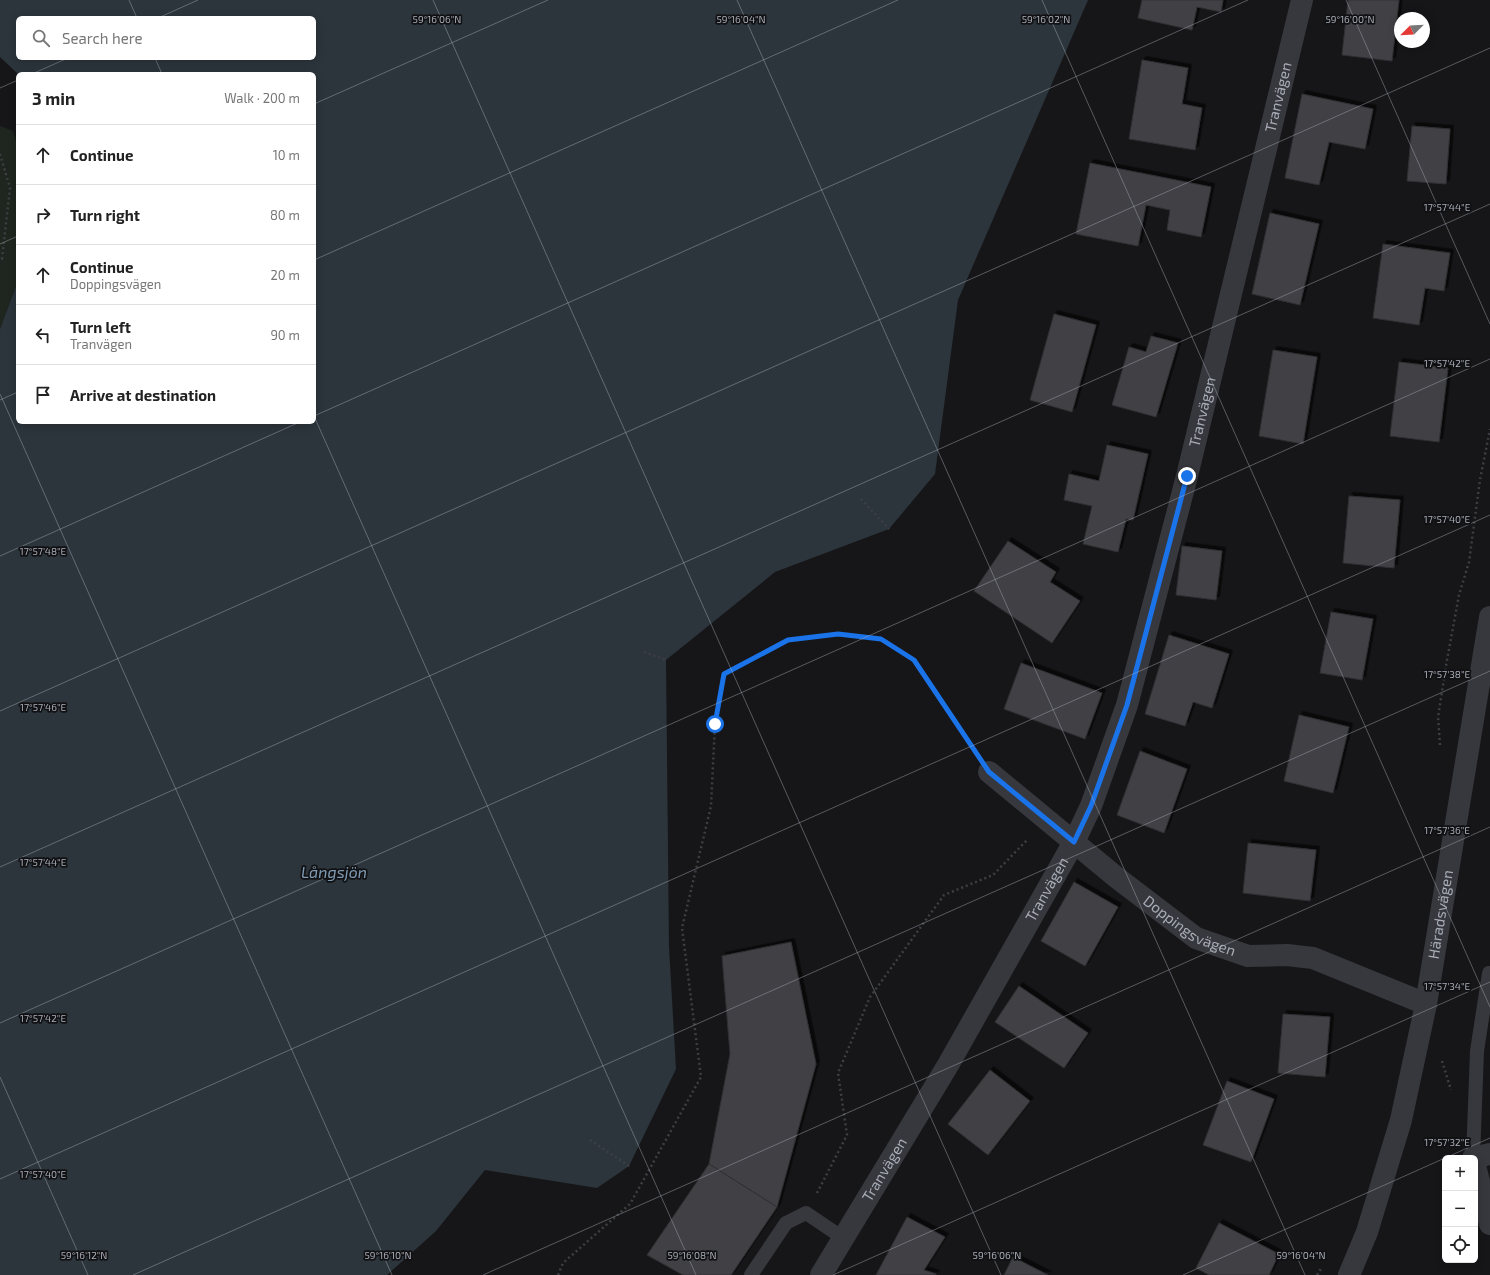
<!DOCTYPE html>
<html lang="en">
<head>
<meta charset="utf-8">
<style>
	:root { --surface:#fff; --page:#f6f6f6; --text:#222; --muted:#767676; --line:#e0e0e0 }
	body { margin:0; font-family:"Exo 2",sans-serif; background:var(--page); color:var(--text) }
	.controls { position:absolute; right:12px; bottom:12px; display:grid; overflow:hidden; border-radius:6px; box-shadow:0 2px 10px #0003 }
	.controls button { width:36px; height:36px; display:grid; place-items:center; padding:0; border:0; border-bottom:1px solid var(--line); background:var(--surface); color:var(--text); font:20px sans-serif }
	.compass { position:absolute; left:1394px; top:12px; width:36px; height:36px; border-radius:50%; background:var(--surface); box-shadow:0 2px 10px #0003; rotate:246deg }
	.stop { position:absolute; width:12px; height:12px; margin:-9px; border:3px solid #1a73e8; border-radius:50%; background:#fff }
	.stop.end { background:#1a73e8; border-color:#fff; box-shadow:0 1px 4px #0008 }
	.list { margin:0; padding:0; list-style:none }
	h2 { display:flex; justify-content:space-between; align-items:center; height:52px; margin:0; padding:0 16px; font-size:17px }
	h2 small { font-size:13px; font-weight:400; color:var(--muted) }
	.list li { display:grid; grid-template-columns:26px 1fr auto; gap:12px; align-items:center; box-sizing:border-box; height:60px; padding:0 16px; border-top:1px solid var(--line) }
	.list b { display:block; font-size:15px; white-space:nowrap }
	.list p { margin:0; font-size:13px; white-space:nowrap; color:var(--muted) }
	.list em { font-size:13px; font-style:normal; color:var(--muted) }
	.icon { flex:none; width:22px; height:22px; fill:none; stroke:currentColor; stroke-width:2; stroke-linecap:round; stroke-linejoin:round }
	.map { position:relative; flex:none; width:1490px; height:1275px; overflow:hidden }
	.search { position:absolute; background:var(--surface); box-shadow:0 2px 10px #0003; left:16px; top:16px; width:300px; height:44px; display:flex; align-items:center; gap:10px; box-sizing:border-box; padding:0 14px; border-radius:6px; color:var(--muted); font-size:15px }
	.panel { position:absolute; background:var(--surface); box-shadow:0 2px 10px #0003; left:16px; top:72px; width:300px; height:352px; border-radius:6px }
	.map>svg:first-child { display:block }
</style>
</head>
<body>
<div class="map">
<svg width="1490" height="1275" viewBox="0 0 1490 1275">
	<defs>
		<filter id="shadow"><feDropShadow dx="3.5" dy="-3.5" stdDeviation="0" flood-color="#0009"/></filter>
	</defs>
	<rect width="100%" height="100%" fill="#161618"/>
	<!-- green -->
	<path fill="#1e261f" d="M0 126 13 131 18 148V281L0 329Z"/>
	<!-- water -->
	<path fill="#2c353c" fill-rule="evenodd" d="M0 0H1088L958 300 935 474 889 529 775 572 666 660 669 947 676 1069 629 1166 597 1188 485 1170 436 1231 387 1275H0V329L18 281V422H314V74H18L0 57ZM18 18H314V58H18Z"/>
	<!-- building -->
	<g fill="#404145" stroke="#303034" filter="url(#shadow)">
		<path d="M1142 0H1223L1221 12 1197 7 1192 30 1138 18Z"/>
		<path d="M1348 0H1399L1392 61 1342 55Z"/>
		<path d="M1142 60 1188 68 1182 104 1202 108 1195 150 1129 139Z"/>
		<path d="M1302 94 1373 109 1365 149 1329 142 1319 185 1285 178Z"/>
		<path d="M1412 126 1450 129 1446 184 1407 181Z"/>
		<path d="M1090 163 1211 187 1201 237 1167 230 1170 210 1146 205 1138 246 1076 234Z"/>
		<path d="M1270 213 1319 224 1300 305 1252 294Z"/>
		<path d="M1383 244 1450 253 1444 291 1425 288 1419 325 1373 318Z"/>
		<path d="M1054 314 1096 325 1072 412 1030 400Z"/>
		<path d="M1151 336 1178 343 1156 417 1112 405 1129 347 1146 352Z"/>
		<path d="M1273 350 1317 357 1303 444 1259 436Z"/>
		<path d="M1399 362 1448 368 1439 442 1390 436Z"/>
		<path d="M1107 445 1148 454 1133 520 1126 519 1118 552 1083 544 1092 506 1064 500 1069 474 1099 481Z"/>
		<path d="M1349 496 1400 500 1394 568 1343 563Z"/>
		<path d="M1008 541 1056 572 1050 582 1080 601 1052 643 974 591Z"/>
		<path d="M1182 546 1222 551 1216 600 1176 595Z"/>
		<path d="M1331 612 1373 619 1362 680 1320 673Z"/>
		<path d="M1169 635 1229 654 1212 708 1193 702 1185 726 1145 714Z"/>
		<path d="M1021 663 1102 693 1085 739 1004 709Z"/>
		<path d="M1299 715 1349 727 1333 793 1284 781Z"/>
		<path d="M1140 751 1187 769 1164 833 1117 815Z"/>
		<path d="M1248 843 1316 850 1310 901 1243 893Z"/>
		<path d="M1074 882 1118 907 1085 966 1041 941Z"/>
		<path d="M791 942 816 1064 777 1207 709 1164 730 1054 722 956Z"/>
		<path d="M1019 986 1088 1033 1064 1068 995 1022Z"/>
		<path d="M1283 1014 1330 1017 1325 1077 1278 1073Z"/>
		<path d="M990 1070 1030 1101 988 1155 948 1124Z"/>
		<path d="M1227 1081 1274 1099 1251 1162 1203 1145Z"/>
		<path d="M709 1164 777 1207 731 1275H683L647 1255Z"/>
		<path d="M907 1217 945 1237 924 1270 936 1274V1275H876Z"/>
		<path d="M1219 1223 1279 1254 1269 1275H1209L1196 1268Z"/>
		<path d="M1013 1257 1048 1275H1004Z"/>
	</g>
	<g fill="none" stroke-linecap="round" stroke-linejoin="round">
		<!-- path -->
		<g stroke="#3d3f44" stroke-width="2.5" stroke-dasharray="2 3" stroke-linecap="butt">
			<path d="M0 154 10 188 2 259 0 258"/>
			<path d="M861 499 889 529"/>
			<path d="M644 652 666 660"/>
			<path d="M1440 745 1438 717 1447 660 1459 595 1469 562 1480 480 1490 429"/>
			<path d="M1442 1061 1451 1090"/>
			<path d="M590 1140 629 1166"/>
			<path d="M817 1193 847 1135 838 1073 870 997 944 895 993 875 1028 839"/>
			<path d="M558 1275 563 1263 630 1204 701 1077 682 928 711 806 715 724 724 674 788 640 838 634 881 639 914 660 975 750"/>
			<path d="M1317 1275 1322 1267"/>
		</g>
		<!-- service -->
		<g stroke="#37383d" stroke-width="14">
			<path d="M1473 1158 1477 1051 1489 973"/>
			<path d="M751 1275 786 1223 806 1213 843 1238"/>
		</g>
		<!-- minor -->
		<g stroke="#37383d" stroke-width="22">
			<path id="s1" d="M989 772 1116 877 1196 938 1248 956 1287 955 1313 958 1426 1004"/>
			<path d="M1473 1158 1490 1154"/>
			<path d="M1475 1166 1490 1224"/>
			<path id="s2" d="M821 1275 948 1065 1074 842 1091 806 1127 705 1187 476 1302 0"/>
		</g>
		<!-- tertiary -->
		<path stroke="#37383d" stroke-width="22" id="s3" d="M1349 1275 1367 1232 1401 1120 1426 1004 1490 617"/>
	</g>
	<g fill="none" stroke-linecap="round" stroke-linejoin="round">
		<!-- route -->
		<path stroke="#1a73e8" stroke-width="5" d="M715 724 724 674 788 640 838 634 881 639 914 660 989 772 1074 842 1091 806 1127 705 1187 476"/>
	</g>
	<!-- ticks -->
	<path fill="none" stroke="#a8adb8" stroke-width="1" stroke-opacity="0.45" d="M129 0 137 18M433 0 1001 1275M737 0 1305 1275M1042 0 1490 1007M1346 0 1490 324M158 18 198 0M155 58 162 74M32 74 68 58M0 88 18 80M314 104 548 0M0 244 18 236M314 260 898 0M0 394 392 1275M0 400 18 392M314 416 1248 0M314 416 696 1275M0 556 300 422M0 711 1490 48M0 867 1490 204M0 1023 1490 359M0 1077 88 1275M1445 1158 1490 1138M0 1179 1490 515M133 1275 1490 671M483 1275 1490 827M833 1275 1490 982M1183 1275 1445 1158"/>
	<g text-anchor="middle" stroke-width="3.5" stroke-linejoin="round" paint-order="stroke">
		<!-- street labels -->
		<g font-size="15" fill="#a8adb8" stroke="#111113">
			<text dy="5" stroke="none"><textPath href="#s2" startOffset="1275">Tranvägen</textPath></text>
			<text dy="5" stroke="none"><textPath href="#s2" startOffset="951">Tranvägen</textPath></text>
			<text dy="5" stroke="none"><textPath href="#s2" startOffset="447">Tranvägen</textPath></text>
			<text dy="5" stroke="none"><textPath href="#s3" startOffset="373">Häradsvägen</textPath></text>
			<text dy="5" stroke="none"><textPath href="#s1" startOffset="254">Doppingsvägen</textPath></text>
			<text dy="5" stroke="none"><textPath href="#s2" startOffset="123">Tranvägen</textPath></text>
		</g>
		<!-- water labels -->
		<g font-size="16" font-style="italic" fill="#7f9bb3" stroke="#111113">
			<text x="334" y="878">Långsjön</text>
		</g>
	</g>
	<g font-size="10" text-anchor="middle" fill="#a8adb8" stroke="#111113" stroke-width="3.5" stroke-linejoin="round" paint-order="stroke">
		<text x="1046" y="23">59°16'02"N</text>
		<text x="437" y="23">59°16'06"N</text>
		<text x="741" y="23">59°16'04"N</text>
		<text x="1350" y="23">59°16'00"N</text>
		<text x="1447" y="211">17°57'44"E</text>
		<text x="1447" y="367">17°57'42"E</text>
		<text x="1447" y="523">17°57'40"E</text>
		<text x="43" y="555">17°57'48"E</text>
		<text x="1447" y="678">17°57'38"E</text>
		<text x="43" y="711">17°57'46"E</text>
		<text x="1447" y="834">17°57'36"E</text>
		<text x="43" y="866">17°57'44"E</text>
		<text x="1447" y="990">17°57'34"E</text>
		<text x="43" y="1022">17°57'42"E</text>
		<text x="1447" y="1146">17°57'32"E</text>
		<text x="43" y="1178">17°57'40"E</text>
		<text x="84" y="1259">59°16'12"N</text>
		<text x="388" y="1259">59°16'10"N</text>
		<text x="692" y="1259">59°16'08"N</text>
		<text x="997" y="1259">59°16'06"N</text>
		<text x="1301" y="1259">59°16'04"N</text>
	</g>
</svg>
<div class="controls">
<button>+</button>
<button>−</button>
<button><svg class="icon" aria-label="locate" viewBox="0 0 24 24"><circle cx="12" cy="12" r="6"/><path d="M12 2v4M12 18v4M2 12h4M18 12h4"/></svg></button>
</div>
<svg class="compass" viewBox="-18 -18 36 36"><path d="M0-13l5 13h-10z" fill="#e53935"/><path d="M0 13l5-13h-10z" fill="#767676"/></svg>
<div class="stop" style="left:715px;top:724px"></div>
<div class="stop end" style="left:1187px;top:476px"></div>
<div class="search"><svg class="icon" aria-label="search" viewBox="0 0 24 24"><circle cx="10" cy="10" r="6"/><path d="M15 15l6 6"/></svg>Search here</div>
<section class="panel">
<h2>3 min<small>Walk · 200 m</small></h2>
<ul class="list">
<li><svg class="icon" aria-label="ahead" viewBox="0 0 24 24"><path d="M12 20V5M6 11l6-6 6 6"/></svg><div><b>Continue</b></div><em>10 m</em></li>
<li><svg class="icon" aria-label="right" viewBox="0 0 24 24"><path d="M7 20v-9h11M14 6l5 5-5 5"/></svg><div><b>Turn right</b></div><em>80 m</em></li>
<li><svg class="icon" aria-label="ahead" viewBox="0 0 24 24"><path d="M12 20V5M6 11l6-6 6 6"/></svg><div><b>Continue</b><p>Doppingsvägen</p></div><em>20 m</em></li>
<li><svg class="icon" aria-label="left" viewBox="0 0 24 24"><path d="M17 20v-9H6M10 6l-5 5 5 5"/></svg><div><b>Turn left</b><p>Tranvägen</p></div><em>90 m</em></li>
<li><svg class="icon" aria-label="arrive" viewBox="0 0 24 24"><path d="M6 21V4h12l-3 4 3 4H6"/></svg><div><b>Arrive at destination</b></div></li>
</ul>
</section>
</div>
</body>
</html>
